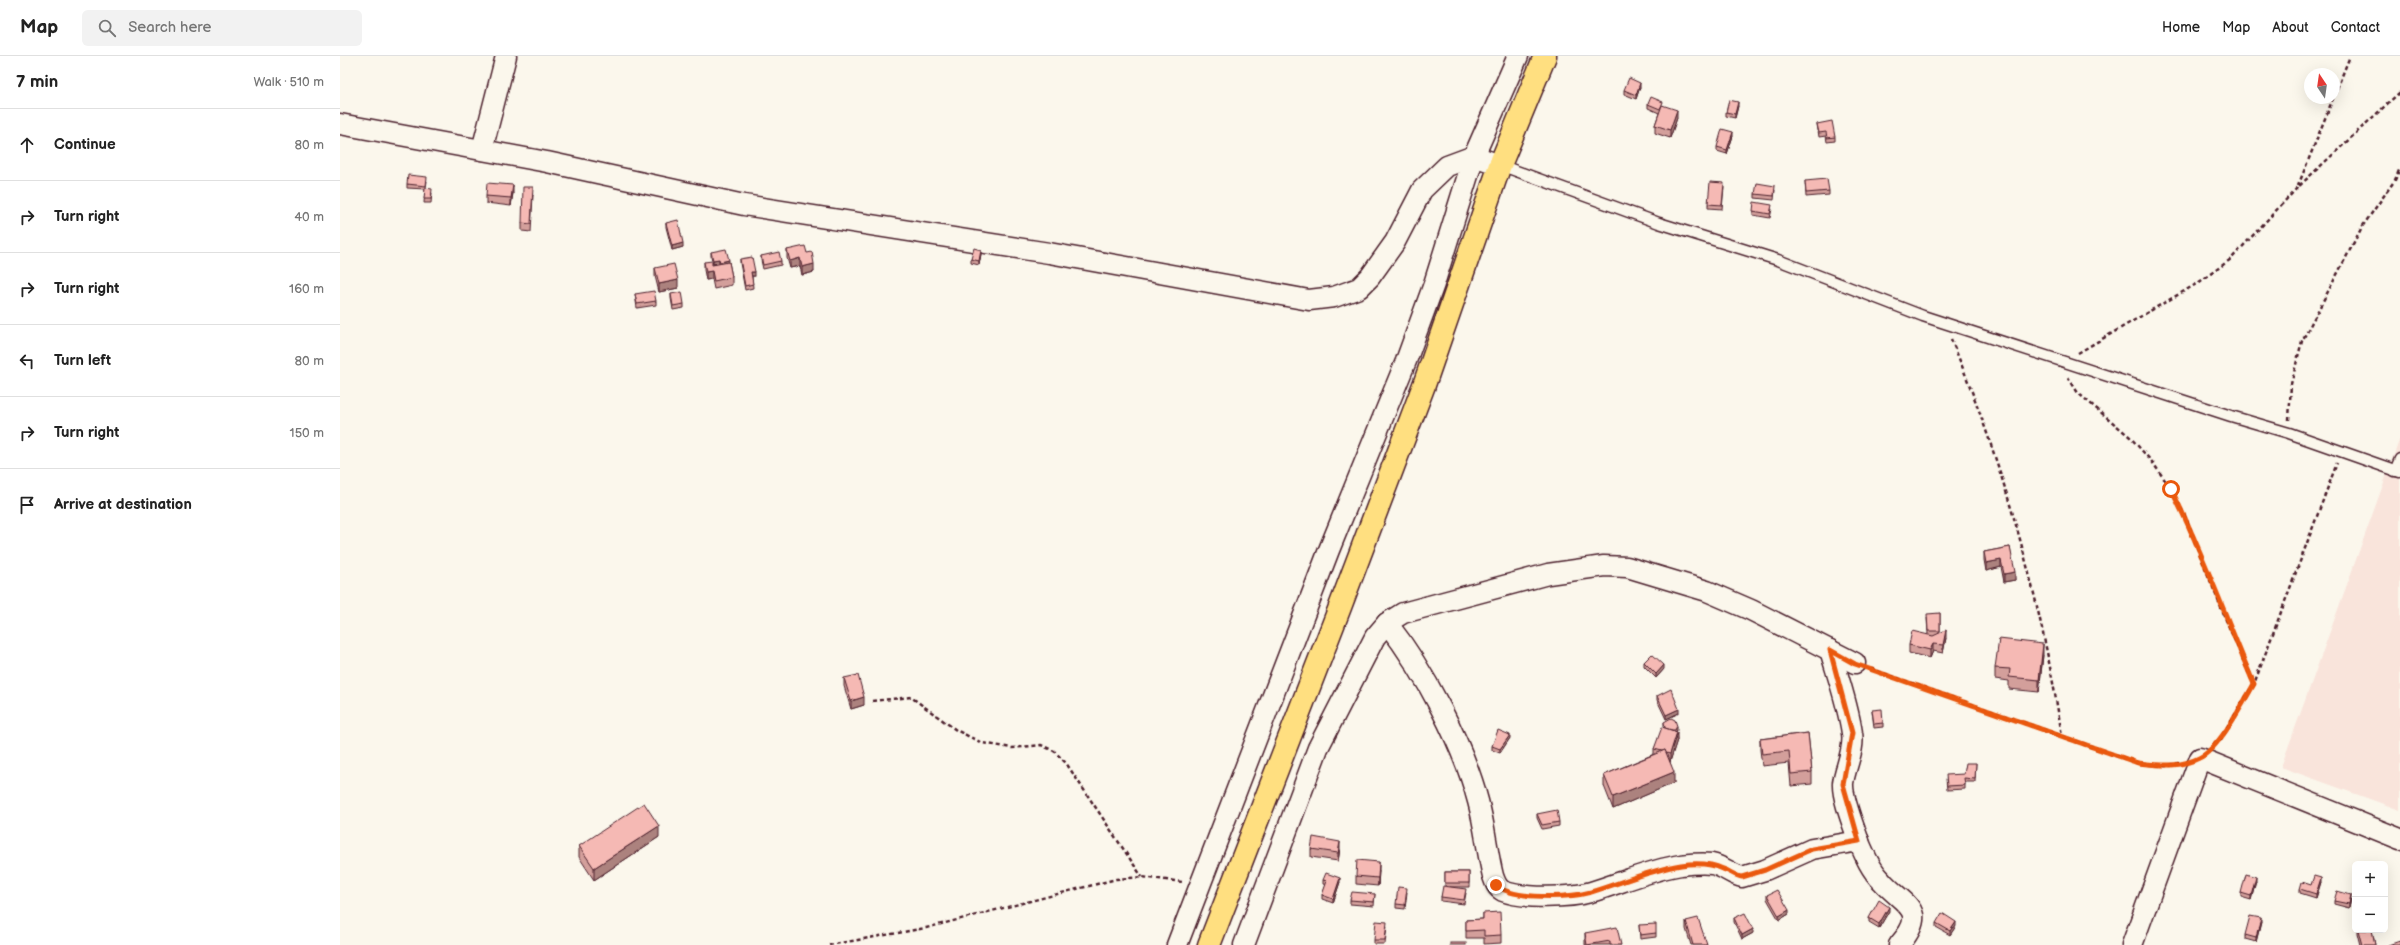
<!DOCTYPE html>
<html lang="en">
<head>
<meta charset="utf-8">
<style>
	:root { --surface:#fff; --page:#f2f2f2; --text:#222; --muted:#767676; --line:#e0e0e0 }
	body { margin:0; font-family:"Balsamiq Sans",sans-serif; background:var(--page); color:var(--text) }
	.controls { position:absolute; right:12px; bottom:12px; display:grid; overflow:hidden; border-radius:6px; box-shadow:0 4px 16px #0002 }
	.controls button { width:36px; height:36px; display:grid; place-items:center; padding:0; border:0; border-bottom:1px solid var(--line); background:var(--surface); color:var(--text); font:20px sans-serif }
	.compass { position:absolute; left:1964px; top:12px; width:36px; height:36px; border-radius:50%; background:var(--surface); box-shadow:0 4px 16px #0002; rotate:347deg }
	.stop { position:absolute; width:12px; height:12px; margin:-9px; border:3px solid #ea580c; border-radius:50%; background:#fff }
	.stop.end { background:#ea580c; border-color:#fff; box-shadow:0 1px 4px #0008 }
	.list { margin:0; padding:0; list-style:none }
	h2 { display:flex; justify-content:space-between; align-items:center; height:52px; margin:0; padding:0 16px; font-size:17px }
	h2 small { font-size:13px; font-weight:400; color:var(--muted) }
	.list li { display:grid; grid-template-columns:26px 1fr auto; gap:12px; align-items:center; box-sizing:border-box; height:72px; padding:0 16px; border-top:1px solid var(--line) }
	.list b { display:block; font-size:15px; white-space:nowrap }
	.list em { font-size:13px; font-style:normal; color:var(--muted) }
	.icon { flex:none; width:22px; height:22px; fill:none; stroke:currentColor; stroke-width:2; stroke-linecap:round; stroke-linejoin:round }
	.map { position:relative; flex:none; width:2060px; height:889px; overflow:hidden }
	header { display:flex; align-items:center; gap:24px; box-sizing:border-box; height:56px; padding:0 20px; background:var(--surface); border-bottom:1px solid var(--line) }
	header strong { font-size:19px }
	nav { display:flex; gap:22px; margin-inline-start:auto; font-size:14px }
	.search { width:280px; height:36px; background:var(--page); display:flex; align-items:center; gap:10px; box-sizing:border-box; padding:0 14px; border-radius:6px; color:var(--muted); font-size:15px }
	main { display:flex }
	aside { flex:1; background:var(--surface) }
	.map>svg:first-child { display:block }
</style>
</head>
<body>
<header>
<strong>Map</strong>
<div class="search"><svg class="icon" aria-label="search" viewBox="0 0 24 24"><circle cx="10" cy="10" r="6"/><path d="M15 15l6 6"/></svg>Search here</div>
<nav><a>Home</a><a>Map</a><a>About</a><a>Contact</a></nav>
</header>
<main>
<aside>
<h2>7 min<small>Walk · 510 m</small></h2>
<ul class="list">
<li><svg class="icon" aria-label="ahead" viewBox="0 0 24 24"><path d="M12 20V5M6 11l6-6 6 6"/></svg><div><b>Continue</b></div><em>80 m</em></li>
<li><svg class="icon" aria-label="right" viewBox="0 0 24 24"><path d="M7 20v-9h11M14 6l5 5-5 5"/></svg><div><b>Turn right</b></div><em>40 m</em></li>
<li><svg class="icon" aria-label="right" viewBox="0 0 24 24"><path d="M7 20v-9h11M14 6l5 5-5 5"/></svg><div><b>Turn right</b></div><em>160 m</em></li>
<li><svg class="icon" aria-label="left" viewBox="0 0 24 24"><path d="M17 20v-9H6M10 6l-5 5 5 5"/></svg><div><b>Turn left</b></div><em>80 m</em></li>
<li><svg class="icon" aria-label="right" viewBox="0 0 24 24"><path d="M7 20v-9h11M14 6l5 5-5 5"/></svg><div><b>Turn right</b></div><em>150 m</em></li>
<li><svg class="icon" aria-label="arrive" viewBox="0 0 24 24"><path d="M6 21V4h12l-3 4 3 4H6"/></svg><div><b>Arrive at destination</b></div></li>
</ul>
</aside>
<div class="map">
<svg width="2060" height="889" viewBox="0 0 2060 889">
	<rect width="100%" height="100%" fill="#fbf7ec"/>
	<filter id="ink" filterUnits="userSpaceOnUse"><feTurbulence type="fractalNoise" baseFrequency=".025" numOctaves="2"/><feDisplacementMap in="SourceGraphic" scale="8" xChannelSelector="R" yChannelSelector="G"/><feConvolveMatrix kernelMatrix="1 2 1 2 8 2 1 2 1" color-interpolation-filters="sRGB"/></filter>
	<g filter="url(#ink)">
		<!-- built -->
		<path fill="#f9e4db" d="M2060 382V754L1941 711Z"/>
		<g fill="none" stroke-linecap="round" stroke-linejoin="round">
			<defs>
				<g id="service">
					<path d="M1160 109 1319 167 1438 204 1583 260 1891 360 1949 377 2060 416"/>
					<path d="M2055 415 2060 403"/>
				</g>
				<g id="minor">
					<path d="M0 68 207 106 404 149 709 197 969 244 994 241 1019 232 1030 221 1055 186 1082 134 1107 110 1134 100 1160 109"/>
					<path d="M142 94 166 0"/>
					<path d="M1047 567C1084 614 1123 688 1138 745 1145 770 1147 796 1153 820 1155 826 1157 832 1163 835 1182 843 1230 842 1251 836 1281 827 1309 814 1341 809 1350 808 1362 807 1372 808 1383 810 1392 819 1402 821L1425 814 1472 793 1519 785"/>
					<path d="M1490 594C1498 621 1508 649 1512 677 1515 694 1505 711 1503 727 1502 742 1514 771 1519 786 1525 800 1531 814 1542 825 1564 850 1590 853 1559 889"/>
					<path d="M837 889 989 494 1066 305 1094 228 1134 100 1178 0"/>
					<path d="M904 889 978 692 1035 581 1047 567 1063 557 1208 518 1264 510 1287 511 1367 535 1411 554 1515 607"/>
					<path d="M1792 889 1860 702 2060 783"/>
				</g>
				<path id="trunk" d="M869 889 1000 551 1084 329 1160 109 1205 0"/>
			</defs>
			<!-- service casing -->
			<use href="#service" stroke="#4a1f2b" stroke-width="13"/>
			<!-- minor casing -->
			<use href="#minor" stroke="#4a1f2b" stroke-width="23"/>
			<!-- trunk casing -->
			<use href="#trunk" stroke="#4a1f2b" stroke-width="25"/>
			<!-- path -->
			<g stroke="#4a1f2b" stroke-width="2.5" stroke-dasharray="4 3" stroke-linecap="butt">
				<path d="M1958 130 2010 0"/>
				<path d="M1611 283C1664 410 1701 544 1722 680"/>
				<path d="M1738 297 1858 227 1891 203 1957 132 2060 36"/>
				<path d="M1728 321 1738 337 1790 381 1813 407 1831 433 1847 465 1884 559 1914 628"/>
				<path d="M1949 364 1951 328 1962 285 2022 171 2055 124 2060 112"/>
				<path d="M1531 613 1798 707 1827 710 1839 707"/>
				<path d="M532 645 571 641 616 674 642 687 672 692 701 689 714 695 726 707 802 821"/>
				<path d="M1874 689 1880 684 1914 628 1997 407"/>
				<path d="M489 889 586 872 776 823 802 821 843 826"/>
			</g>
			<!-- service -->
			<use href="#service" stroke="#fbf7ec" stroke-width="10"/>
			<!-- minor -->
			<use href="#minor" stroke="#fbf7ec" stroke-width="20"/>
			<!-- trunk -->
			<use href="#trunk" stroke="#ffdf80" stroke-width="22"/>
		</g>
		<!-- wall -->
		<g fill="#d39f9b" stroke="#4a1f2b">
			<path d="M1300 31 1296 43 1284 38V34Z"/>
			<path d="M1308 48 1323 50 1337 62 1330 82 1315 77V69L1319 57 1308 52Z"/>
			<path d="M1398 50 1395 62 1386 60V56Z"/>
			<path d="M1477 68 1495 81V85L1487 86 1486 80 1479 81Z"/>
			<path d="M1393 80 1387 98 1377 95V91Z"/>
			<path d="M87 125 86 132 92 137 91 147H84L85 133 67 132V128Z"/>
			<path d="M1465 125 1489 135V139L1466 141Z"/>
			<path d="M1384 131 1382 153 1368 152V148Z"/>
			<path d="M1435 134 1434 144 1415 142V138Z"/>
			<path d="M173 137 171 150 146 147V140Z"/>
			<path d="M193 139 191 176 182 175V167Z"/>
			<path d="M1432 153 1430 162 1413 159V155Z"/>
			<path d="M326 167 343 191 332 194 326 171Z"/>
			<path d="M447 194 467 197 474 216 462 219 460 210 450 212 447 202Z"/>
			<path d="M371 196 389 206 392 221V229L374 233 372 223 366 224 364 214V206L372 209 379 208V207L373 208 371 200Z"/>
			<path d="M641 198 639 209 631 207V203Z"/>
			<path d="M421 200 441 205V209L423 213 421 204Z"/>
			<path d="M400 203 415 220H412L413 232 405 234 400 207Z"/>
			<path d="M315 212 338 232 319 236 315 220Z"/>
			<path d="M295 238 316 245V249L297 252Z"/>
			<path d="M331 238 344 248V252L333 254 331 242Z"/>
			<path d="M1670 491 1675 524 1664 526 1661 511 1646 515 1644 504V496Z"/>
			<path d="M1600 557V577L1606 582 1603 597 1593 595 1590 602 1569 597V589L1588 578 1587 562Z"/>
			<path d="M1703 599 1699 636 1669 633V625L1655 623V612Z"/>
			<path d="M1304 606 1324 613 1316 622 1304 610Z"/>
			<path d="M504 622 524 649 511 653 504 630Z"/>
			<path d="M1317 640 1339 657 1326 663 1317 644Z"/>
			<path d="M1532 654 1543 667V671L1534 672Z"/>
			<path d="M1324 666 1337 674 1336 676 1337 684 1330 705 1334 727 1273 753 1264 730V719L1314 698V693L1324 672Z"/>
			<path d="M1468 677 1472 716V728L1451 730 1449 707 1422 710 1420 694V683Z"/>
			<path d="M1170 682 1160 697 1152 694V690Z"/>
			<path d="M1636 707 1635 726H1625V733L1607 734 1606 723 1624 718Z"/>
			<path d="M1197 758 1219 766V770L1202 773 1197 762Z"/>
			<path d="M319 781 254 824 239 801V790Z"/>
			<path d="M971 793H1000L998 805 971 801Z"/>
			<path d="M1039 814 1038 830 1016 828V820Z"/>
			<path d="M1105 816H1129V831H1110L1126 837 1124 848 1101 845V841L1105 830Z"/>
			<path d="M983 824 1000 826 993 847 982 843V839L986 829 983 828Z"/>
			<path d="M1916 825 1911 844 1901 841V837Z"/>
			<path d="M1981 826 1976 842 1960 837V833Z"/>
			<path d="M1067 836 1065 853 1056 852V848Z"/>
			<path d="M1035 838 1034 850 1010 848V844Z"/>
			<path d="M1427 839 1449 858 1439 864 1427 843Z"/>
			<path d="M2011 843 2009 852 1994 848V845Z"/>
			<path d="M1549 855 1539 872 1529 866V862Z"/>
			<path d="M1143 857 1161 879V887L1144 888V882H1126V864L1143 863Z"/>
			<path d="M1394 862 1413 877 1402 883 1394 866Z"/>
			<path d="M1346 865 1367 889H1351L1346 873Z"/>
			<path d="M1921 866 1916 886 1905 883V879Z"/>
			<path d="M1596 867 1616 870 1610 879 1596 871Z"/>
			<path d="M1299 869 1316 877V881L1300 883Z"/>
			<path d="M1047 870 1045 888H1034V884Z"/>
			<path d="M2017 874H2032L2035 889H2020L2017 877Z"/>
			<path d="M1245 877 1281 889H1245Z"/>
		</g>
		<!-- shaded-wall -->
		<g fill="#ac827e" stroke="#4a1f2b">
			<path d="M1300 27V31L1296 43V39Z"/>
			<path d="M1398 46V50L1395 62V58Z"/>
			<path d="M1337 54V62L1330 82V74Z"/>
			<path d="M1393 76V80L1387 98V94Z"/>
			<path d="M173 129V137L171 150V142Z"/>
			<path d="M343 187V191L332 194V190Z"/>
			<path d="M641 194V198L639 209V205Z"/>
			<path d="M460 202V210L450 212V205Z"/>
			<path d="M379 203V207L373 208V204Z"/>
			<path d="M389 204V208L380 210V206Z"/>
			<path d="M474 208V216L462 219V211Z"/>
			<path d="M372 215V223L366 224V216Z"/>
			<rect x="411" y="216" width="4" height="4"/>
			<path d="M338 224V232L319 236V228Z"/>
			<path d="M1661 504V511L1646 515V507Z"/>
			<path d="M1675 516V524L1664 526V518Z"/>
			<path d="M1606 574V582L1603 597V589Z"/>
			<path d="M1593 588V595L1590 602V594Z"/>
			<path d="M1703 588V599L1699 636V624Z"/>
			<path d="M1324 609V613L1316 622V618Z"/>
			<path d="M524 641V649L511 653V645Z"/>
			<path d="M1339 653V657L1326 663V659Z"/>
			<path d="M1337 670V674L1335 678 1329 675Z"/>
			<path d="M1337 676V684L1330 706V698Z"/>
			<path d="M1170 679V682L1160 697V693Z"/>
			<path d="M1334 716V727L1273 753V741Z"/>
			<path d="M319 770V781L254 824V812Z"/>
			<path d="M1000 786V793L998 805V797Z"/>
			<path d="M1039 806V814L1038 830V822Z"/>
			<path d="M1916 821V825L1911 844V840Z"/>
			<path d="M1000 822V826L993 847V843Z"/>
			<path d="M1981 822V826L1976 842V838Z"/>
			<path d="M2011 839V843L2009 852V848Z"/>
			<path d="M1549 851V855L1539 872V868Z"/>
			<path d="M1449 854V858L1439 864V860Z"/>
			<path d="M1921 862V866L1916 886V882Z"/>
			<path d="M1616 866V870L1610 879V875Z"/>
			<path d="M1413 873V877L1402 883V879Z"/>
		</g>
		<!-- building -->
		<g fill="#f5b9b4" stroke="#4a1f2b">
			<path d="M1289 22 1300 27 1296 39 1284 34Z"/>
			<path d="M1311 41 1323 46 1320 53 1308 48Z"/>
			<path d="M1389 44 1398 46 1395 58 1386 56Z"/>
			<path d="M1322 49 1337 54 1330 74 1315 69Z"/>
			<path d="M1492 65 1495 81 1487 82 1486 76 1479 77 1477 68Z"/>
			<path d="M1382 73 1393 76 1387 94 1377 91Z"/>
			<path d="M68 119 87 121 86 130 67 128Z"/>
			<path d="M1487 123 1489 135 1466 137 1465 125Z"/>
			<path d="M1370 126 1384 127 1382 149 1368 148Z"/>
			<path d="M147 127 173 129 171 142 146 140Z"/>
			<path d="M1417 127 1435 130 1434 140 1415 138Z"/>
			<path d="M183 131H193L191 168 182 167Z"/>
			<path d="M85 132 92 133 91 143H84Z"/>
			<path d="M1414 146 1432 149 1430 158 1413 155Z"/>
			<path d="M338 164 343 187 332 190 326 167Z"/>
			<path d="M465 190 467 197 472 196 474 208 462 211 460 202 450 205 447 194Z"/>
			<path d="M634 192 641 194 639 205 631 203Z"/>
			<path d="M386 193 389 204 380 206 379 203 373 204 371 196Z"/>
			<path d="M439 196 441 205 423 209 421 200Z"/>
			<path d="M412 201 415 216H411L413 228 405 230 400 203Z"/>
			<path d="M372 205V209L389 206 392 221 374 225 372 215 366 216 364 206Z"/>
			<path d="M334 208 338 224 319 228 315 212Z"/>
			<path d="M314 235 316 245 297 248 295 238Z"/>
			<path d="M342 236 344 248 333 250 331 238Z"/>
			<path d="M1670 491 1675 516 1664 518 1661 504 1646 507 1644 496Z"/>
			<path d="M1600 557V575H1588L1587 558Z"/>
			<path d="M1606 574 1603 589 1593 588 1590 594 1569 589 1572 575 1593 580Z"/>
			<path d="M1659 583 1703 588 1699 624 1669 621 1670 613 1655 612Z"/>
			<path d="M1312 598 1324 609 1316 618 1304 606Z"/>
			<path d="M518 619 524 641 511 645 504 622Z"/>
			<path d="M1331 633 1339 653 1326 659 1317 640Z"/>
			<path d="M1542 653 1543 667 1534 668 1532 654Z"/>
			<path d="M1331 662 1335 664 1337 670 1335 674H1332L1325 672 1324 666Z"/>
			<path d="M1322 671 1337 676 1330 698 1326 697 1325 694 1322 695 1314 693Z"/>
			<path d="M1158 674 1170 679 1160 693 1152 690Z"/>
			<path d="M1468 677 1472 716 1451 718 1449 695 1422 698 1420 683Z"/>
			<path d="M1325 694 1334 716 1273 741 1264 719Z"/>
			<path d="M1626 707H1636L1635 723 1624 722 1625 729 1607 730 1606 719 1624 718Z"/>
			<path d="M304 747 319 770 254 812 239 790Z"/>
			<path d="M1217 754 1219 766 1202 769 1197 758Z"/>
			<path d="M973 781 1000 786 998 797 971 793Z"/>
			<path d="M1017 804 1039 806 1038 822 1016 820Z"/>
			<rect x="1105" y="816" width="24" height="11"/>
			<path d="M986 817 1000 822 993 843 982 839 987 825 983 824Z"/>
			<path d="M1906 818 1916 821 1911 840 1901 837Z"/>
			<path d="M1974 820 1981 822 1976 838 1960 833 1962 826 1971 829Z"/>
			<path d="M1103 830 1126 833 1124 844 1101 841Z"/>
			<path d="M1058 831 1067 832 1065 849 1056 848Z"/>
			<path d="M1437 834 1449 854 1439 860 1427 839Z"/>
			<path d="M1997 835 2011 839 2009 848 1994 845Z"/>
			<path d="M1012 836 1035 838 1034 846 1010 844Z"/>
			<path d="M1539 844 1549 851 1539 868 1529 862Z"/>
			<path d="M1160 856 1161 879 1144 880V874L1126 875V864L1143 863V857Z"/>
			<path d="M1405 857 1413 873 1402 879 1394 862Z"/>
			<path d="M1602 857 1616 866 1610 875 1596 867Z"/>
			<path d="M1910 860 1921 862 1916 882 1905 879Z"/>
			<path d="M1358 862 1367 889H1353L1346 865Z"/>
			<path d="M1036 865 1047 866 1045 884H1034Z"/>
			<path d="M1316 868V877L1300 879 1299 869Z"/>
			<path d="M1277 871 1281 889H1270V885L1247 889 1245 877Z"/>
			<path d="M2018 874H2032L2035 889H2022Z"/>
			<path d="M2060 885V889H2048Z"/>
			<rect x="1110" y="887" width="16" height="2"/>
		</g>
	</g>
	<g fill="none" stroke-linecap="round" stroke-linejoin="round" filter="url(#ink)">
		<!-- route -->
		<path stroke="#ea580c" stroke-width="5" d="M1156 829C1173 844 1229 842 1251 836 1281 827 1310 814 1341 809 1355 807 1370 807 1383 813 1390 815 1395 820 1402 821L1425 814 1472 793 1519 785 1503 728 1512 677 1490 594 1515 608 1798 707C1819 709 1840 712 1859 702 1879 693 1903 647 1914 628 1886 563 1863 496 1831 433"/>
	</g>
</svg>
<div class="controls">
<button>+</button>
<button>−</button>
</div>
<svg class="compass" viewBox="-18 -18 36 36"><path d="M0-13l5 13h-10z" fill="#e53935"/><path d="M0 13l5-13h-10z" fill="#767676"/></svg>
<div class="stop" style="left:1831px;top:433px"></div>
<div class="stop end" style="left:1156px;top:829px"></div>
</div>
</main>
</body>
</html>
